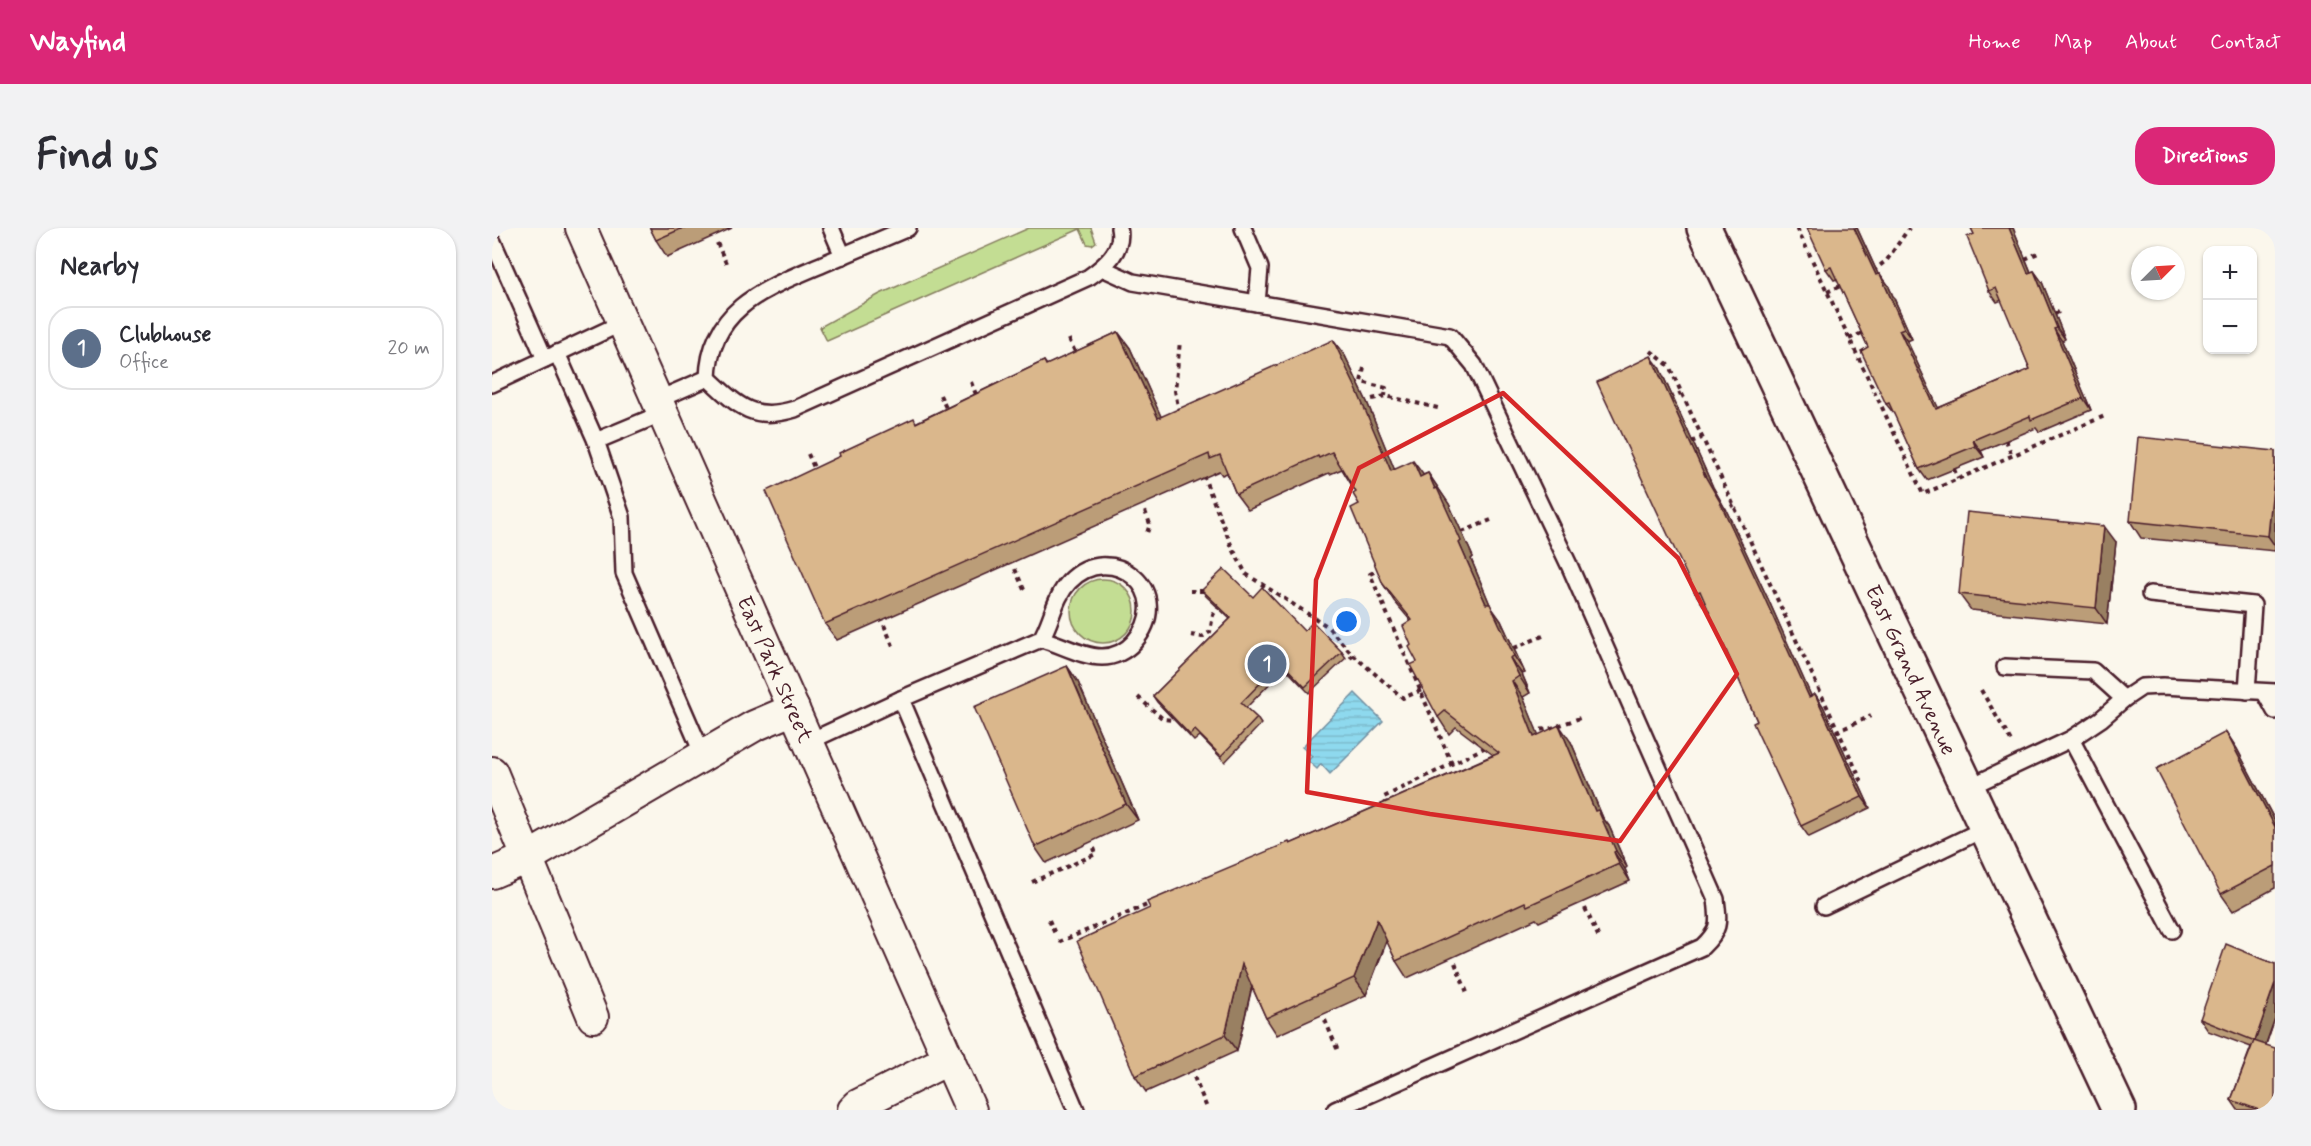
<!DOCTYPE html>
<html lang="en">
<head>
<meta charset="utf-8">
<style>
	:root { --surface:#fff; --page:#f2f2f3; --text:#2b2b33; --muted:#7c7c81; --line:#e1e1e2; --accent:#db2777 }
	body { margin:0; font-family:Mynerve,sans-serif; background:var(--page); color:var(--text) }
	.controls { position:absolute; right:18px; top:18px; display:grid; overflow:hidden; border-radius:12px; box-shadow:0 2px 4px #0004 }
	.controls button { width:54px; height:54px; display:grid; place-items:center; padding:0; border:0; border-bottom:2px solid var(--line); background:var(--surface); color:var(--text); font:30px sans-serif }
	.compass { position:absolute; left:1639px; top:18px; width:54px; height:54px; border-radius:50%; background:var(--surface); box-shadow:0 2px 4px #0004; rotate:66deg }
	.you { position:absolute; left:855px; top:394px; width:21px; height:21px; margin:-15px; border:4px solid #fff; border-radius:50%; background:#1a73e8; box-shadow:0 0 0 9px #1a73e833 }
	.badge { display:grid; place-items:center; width:39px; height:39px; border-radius:50%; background:var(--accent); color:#fff; font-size:20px; font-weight:700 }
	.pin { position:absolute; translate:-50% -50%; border:3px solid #fff; box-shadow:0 2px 6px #0006 }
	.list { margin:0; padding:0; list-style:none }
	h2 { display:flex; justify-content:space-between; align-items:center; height:78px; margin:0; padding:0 24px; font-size:26px }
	h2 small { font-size:20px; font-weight:400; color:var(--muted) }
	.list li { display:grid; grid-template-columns:39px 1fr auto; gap:18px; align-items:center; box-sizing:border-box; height:84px; margin:0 12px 12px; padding:0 12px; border:2px solid var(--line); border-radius:24px }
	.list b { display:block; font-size:22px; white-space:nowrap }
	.list p { margin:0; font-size:20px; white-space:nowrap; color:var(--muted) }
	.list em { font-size:20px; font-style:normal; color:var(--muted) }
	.map { position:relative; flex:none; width:1783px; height:882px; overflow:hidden; border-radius:24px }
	header { display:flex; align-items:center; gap:36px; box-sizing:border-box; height:84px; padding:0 30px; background:var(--accent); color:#fff }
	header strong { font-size:28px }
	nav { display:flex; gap:33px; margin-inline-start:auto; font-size:21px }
	.intro { display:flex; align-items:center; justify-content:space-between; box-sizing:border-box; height:144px; padding:0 36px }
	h1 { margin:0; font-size:42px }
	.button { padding:15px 27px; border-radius:24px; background:var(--accent); color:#fff; font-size:21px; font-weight:700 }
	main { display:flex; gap:36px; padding:0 36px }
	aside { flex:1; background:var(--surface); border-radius:24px; box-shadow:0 2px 4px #0004 }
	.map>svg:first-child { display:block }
</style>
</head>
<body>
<header>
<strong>Wayfind</strong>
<nav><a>Home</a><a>Map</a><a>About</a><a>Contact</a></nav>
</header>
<div class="intro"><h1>Find us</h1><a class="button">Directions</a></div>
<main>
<aside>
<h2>Nearby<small></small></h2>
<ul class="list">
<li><span class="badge" style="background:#5c6f8a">1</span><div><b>Clubhouse</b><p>Office</p></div><em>20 m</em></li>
</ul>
</aside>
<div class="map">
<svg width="1783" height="882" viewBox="0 0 1783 882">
	<defs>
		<pattern id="water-rules" width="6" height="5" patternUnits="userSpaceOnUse" patternTransform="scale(1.5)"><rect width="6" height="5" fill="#8ed9ee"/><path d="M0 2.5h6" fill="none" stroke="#7cbacc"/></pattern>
	</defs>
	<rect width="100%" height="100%" fill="#fbf7ec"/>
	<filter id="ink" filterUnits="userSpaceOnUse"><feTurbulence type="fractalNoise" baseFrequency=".0167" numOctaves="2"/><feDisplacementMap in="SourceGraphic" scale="12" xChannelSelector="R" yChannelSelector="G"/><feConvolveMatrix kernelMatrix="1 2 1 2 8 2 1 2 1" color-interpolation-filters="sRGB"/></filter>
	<g filter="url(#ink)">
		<!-- grass -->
		<g fill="#c3dd93" stroke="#867e5f" stroke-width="1.5">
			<path d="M537 0H599L604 14 600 17 595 16 588 1 335 113 328 99 388 66Z"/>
			<circle cx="611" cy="383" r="32"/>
		</g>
		<!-- water -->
		<path fill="url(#water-rules)" stroke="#738fa0" stroke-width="1.5" d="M863 465 891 493 838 546 829 536 825 541 816 533 820 528 810 519Z"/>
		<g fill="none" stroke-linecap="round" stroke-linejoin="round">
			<defs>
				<g id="service">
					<path d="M339 0 351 28"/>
					<path d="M416 0C388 12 359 24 331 36 275 60 218 79 216 150 246 178 261 194 303 181L597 49C613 38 632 22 627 0"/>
					<path d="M751 0 768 40 765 75"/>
					<path d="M1 14 53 131"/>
					<path d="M610 40 641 54 958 108 982 137 1078 339 1224 671C1227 696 1228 702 1210 719L843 882"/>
					<path d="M65 125 104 213"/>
					<path d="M0 156 130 95"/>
					<path d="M165 172 216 150"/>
					<path d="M171 185 104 213 130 289 132 345 211 527"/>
					<path d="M1658 366 1761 377 1755 463"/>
					<path d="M1513 439 1601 443 1632 471"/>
					<path d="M1773 465 1783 483"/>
					<path d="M409 471 584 882"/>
					<path d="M1579 511 1680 702"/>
					<path d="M316 514 409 471 549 411C569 416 590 429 610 429 622 429 634 423 642 414 686 364 619 310 577 354 562 370 560 393 549 411"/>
					<path d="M1475 560 1579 511 1609 491 1632 471 1650 459 1671 458 1783 464"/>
					<path d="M1332 678 1494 600"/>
				</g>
				<g id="minor">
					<path id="s1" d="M89 0 479 882"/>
					<path d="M0 544 101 789"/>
					<path d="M0 645 37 629 262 498 302 481"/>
					<path d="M361 882 366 877 457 831"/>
				</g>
				<g id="tertiary">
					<path id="s2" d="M1212 0 1627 882"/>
				</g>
			</defs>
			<!-- service casing -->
			<use href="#service" stroke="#4a1f2b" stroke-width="20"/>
			<!-- minor casing -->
			<use href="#minor" stroke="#4a1f2b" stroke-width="34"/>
			<!-- tertiary casing -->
			<use href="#tertiary" stroke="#4a1f2b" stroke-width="38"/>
			<!-- path -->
			<g stroke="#4a1f2b" stroke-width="4" stroke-dasharray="4.5 4.5" stroke-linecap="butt">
				<path d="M1305 0 1431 266 1615 187"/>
				<path d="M225 15 234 35"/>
				<path d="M1533 31 1546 25"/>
				<path d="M1381 43 1395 32 1417 0"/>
				<path d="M1335 64 1353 56"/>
				<path d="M1563 86 1570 82"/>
				<path d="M577 111 584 126"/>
				<path d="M1357 111 1372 104"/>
				<path d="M1159 123 1175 136 1178 140 1369 552 1364 555"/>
				<path d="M872 140 869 154 894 160 893 168"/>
				<path d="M479 154 485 169"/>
				<path d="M448 167 455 182"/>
				<path d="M1178 170 1189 165"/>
				<path d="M880 171 893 168 950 181"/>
				<path d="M687 184 683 163 688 113"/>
				<path d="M1514 212 1520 228"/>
				<path d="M1199 214 1210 210"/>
				<path d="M316 226 324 244"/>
				<path d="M1462 241 1466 251"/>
				<path d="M711 247 740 319 754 346 835 398 861 427 856 433"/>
				<path d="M653 283 658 296 655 305"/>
				<path d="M1231 283 1242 277"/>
				<path d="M970 304 999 292"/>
				<path d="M523 341 533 364"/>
				<path d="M882 344 878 346 960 536"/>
				<path d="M698 363H715"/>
				<path d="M392 397 402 420"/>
				<path d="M699 407 710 409 718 404 721 387 726 380"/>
				<path d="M1022 420 1051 408"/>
				<path d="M861 427 911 470 930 462"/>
				<path d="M1489 462 1519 513"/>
				<path d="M646 469 671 491 682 492"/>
				<path d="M1040 502 1057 501 1088 490"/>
				<path d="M1344 504 1379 488"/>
				<path d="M895 577 892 569 996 518"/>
				<path d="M540 654 604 626 602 620"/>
				<path d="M1093 680 1108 712"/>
				<path d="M557 692 563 706"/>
				<path d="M567 714 660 675"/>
				<path d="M963 735 976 767"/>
				<path d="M833 792 846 823"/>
				<path d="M702 849 715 880"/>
			</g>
			<!-- service -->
			<use href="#service" stroke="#fbf7ec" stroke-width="15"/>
			<!-- minor -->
			<use href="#minor" stroke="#fbf7ec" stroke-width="30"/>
			<!-- tertiary -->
			<use href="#tertiary" stroke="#fbf7ec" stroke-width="33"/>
		</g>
		<!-- wall -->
		<g fill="#bb9d78" stroke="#4a1f2b" stroke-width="1.5">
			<path d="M158 0H240L175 29 164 12Z"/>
			<path d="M1365 0 1386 46H1388L1396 57 1420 111 1415 113 1446 180 1538 141 1510 72 1505 74 1497 63 1482 6 1479 0H1521L1539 44 1542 43 1550 54 1573 111 1570 113 1599 182 1547 204 1544 200 1489 223 1492 229 1435 252 1427 241 1403 187 1394 176 1376 119 1345 51 1342 52 1334 41Z"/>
			<path d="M626 104 638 120 669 189 853 128 875 174 902 241 931 247 936 245 957 276 981 329 979 331 999 379 1009 393 1033 445 1030 446 1038 465 1031 469 1046 507 1079 514 1111 590 1117 598 1135 639 1133 641 1138 653 1047 694 1044 691 915 750 904 733 895 713 874 767 785 807 774 790 760 759 745 823 654 864 643 848 798 616 1001 527 964 499 957 506 946 489 919 417 918 392 902 373 891 356 864 264 850 241 838 246 837 245 756 282 744 266 735 245 730 247 727 243 345 412 333 396 348 228 425 194 552 133 555 137Z"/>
			<path d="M1167 139 1221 259 1235 284 1276 371 1319 468 1323 466 1331 478 1378 580 1317 609 1309 598 1265 493 1214 375 1211 377 1203 365Z"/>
			<path d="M1783 223V323L1649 310 1638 293Z"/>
			<path d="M1624 314 1615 396 1479 382 1467 366Z"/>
			<path d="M710 362 761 369 812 403 850 424 854 430 817 465 793 440 754 480 765 490 769 496 733 534 708 508 702 513 665 474 661 468 738 391 714 368Z"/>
			<path d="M575 438 586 454 646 592 554 635 543 619Z"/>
			<path d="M1734 504 1745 521 1783 593V660L1741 683 1729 666Z"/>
			<path d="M1783 736V790L1774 817 1783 882H1746L1739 872 1759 819 1716 803 1708 791Z"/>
		</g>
		<!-- shaded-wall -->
		<g fill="#998062" stroke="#4a1f2b" stroke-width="1.5">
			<path d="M1362 0H1365L1392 59 1384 47Z"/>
			<path d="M1517 0H1521L1544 57 1536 45Z"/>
			<path d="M1542 43 1550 54 1573 111 1565 100Z"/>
			<path d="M1388 46 1396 57 1420 111 1412 100Z"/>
			<path d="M1562 101 1570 113 1599 182 1591 170Z"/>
			<path d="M1407 102 1415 113 1452 192 1444 181Z"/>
			<path d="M626 104 638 120 677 206 666 190Z"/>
			<path d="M841 112 853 128 875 174 910 260 899 243Z"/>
			<path d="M1159 128 1167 139 1221 259 1235 284 1276 371 1325 481 1317 469 1213 248Z"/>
			<path d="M1481 212 1489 223 1492 229 1483 218Z"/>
			<path d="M921 233 933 249H928Z"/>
			<path d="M1783 239V318L1776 308Z"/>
			<path d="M936 245 957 276 981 329 979 331 999 379 1009 393 1033 445 1022 428 994 376Z"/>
			<path d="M1612 298 1624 314 1615 396 1604 380Z"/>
			<path d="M1018 430 1030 446 1038 465 1027 448Z"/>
			<path d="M575 438 586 454 646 592 634 576Z"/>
			<path d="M1020 453 1031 469 1054 525 1042 509Z"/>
			<path d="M1323 466 1331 478 1378 580 1370 569Z"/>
			<path d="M1067 497 1079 514 1111 590 1117 598 1135 639 1124 623 1103 583Z"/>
			<path d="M1734 504 1745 521 1783 593V599Z"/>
			<path d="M1122 624 1133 641 1138 653 1127 636Z"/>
			<path d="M885 692 896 708 874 767 862 750Z"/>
			<path d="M750 736 761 753 745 823 733 807Z"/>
			<path d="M1783 755V790L1771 824 1763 813Z"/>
		</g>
		<!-- building -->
		<g fill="#dab78c" stroke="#4a1f2b" stroke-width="1.5">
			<path d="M158 0H191L164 12Z"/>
			<path d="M1315 0H1362L1384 47 1388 46 1412 100 1407 102 1444 181 1538 141 1504 60 1497 63 1475 9 1482 6 1479 0H1517L1536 45 1542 43 1565 100 1562 101 1591 170 1539 192 1538 188 1481 212 1483 218 1427 241 1397 175 1394 176 1369 123 1376 119 1339 39 1334 41Z"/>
			<path d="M626 104 666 190 841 112 863 158 899 243 921 233 928 249 936 245 943 261 945 260 969 313 967 315 994 376H998L1022 428 1018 430 1027 448 1020 453 1042 509 1067 497 1103 583 1106 582 1124 623 1122 624 1127 636 1035 678 1033 674 904 733 885 692 862 750 774 790 750 736 733 807 643 848 585 713 658 680 655 674 797 614 798 616 1007 525 953 483 946 489 918 437 925 434 917 419 919 417 911 398 920 392 891 356 859 280 867 276 861 266 864 264 840 224 827 230 826 228 744 266 728 227 718 231 717 226 333 396 274 263 348 228 347 225 422 190 424 195 552 133 554 137Z"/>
			<path d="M1159 128 1213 248 1227 272 1268 360 1317 469 1323 466 1370 569 1309 598 1261 495 1265 493 1208 363 1203 365 1105 154Z"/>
			<path d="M1646 209 1783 223V239L1776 308 1638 293Z"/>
			<path d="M1475 284 1612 298 1604 380 1467 366Z"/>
			<path d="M732 341 761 369 770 359 812 403 821 394 850 424 813 459 789 434 749 475 765 490 729 528 703 502 698 507 661 468 739 390 710 362Z"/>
			<path d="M575 438 634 576 543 619 482 479Z"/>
			<path d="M1734 504 1783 599V638L1729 666 1664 541Z"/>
			<path d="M1734 716 1783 736V755L1763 813 1708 791Z"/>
			<path d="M1762 813 1783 820V882H1767L1739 872Z"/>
		</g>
	</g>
	<!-- marked area -->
	<path fill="none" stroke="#d62828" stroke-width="4.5" stroke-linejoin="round" d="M1011 165 1186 330 1245 446 1128 613 938 586 815 564 824 352 867 240Z"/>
	<g text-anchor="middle" stroke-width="4.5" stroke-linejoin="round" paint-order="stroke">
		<!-- street labels -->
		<g font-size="22" fill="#4a1f2b" stroke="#fbf7ec">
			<text dy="8" stroke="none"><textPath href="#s1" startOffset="482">East Park Street</textPath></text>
			<text dy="8" stroke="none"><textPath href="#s2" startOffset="488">East Grand Avenue</textPath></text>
		</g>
	</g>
</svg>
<div class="controls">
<button>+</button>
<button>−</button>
</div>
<svg class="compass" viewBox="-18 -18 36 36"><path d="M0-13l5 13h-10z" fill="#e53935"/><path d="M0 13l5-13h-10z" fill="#7c7c81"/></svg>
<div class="you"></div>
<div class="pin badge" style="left:775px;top:436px;background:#5c6f8a">1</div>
</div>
</main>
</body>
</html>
